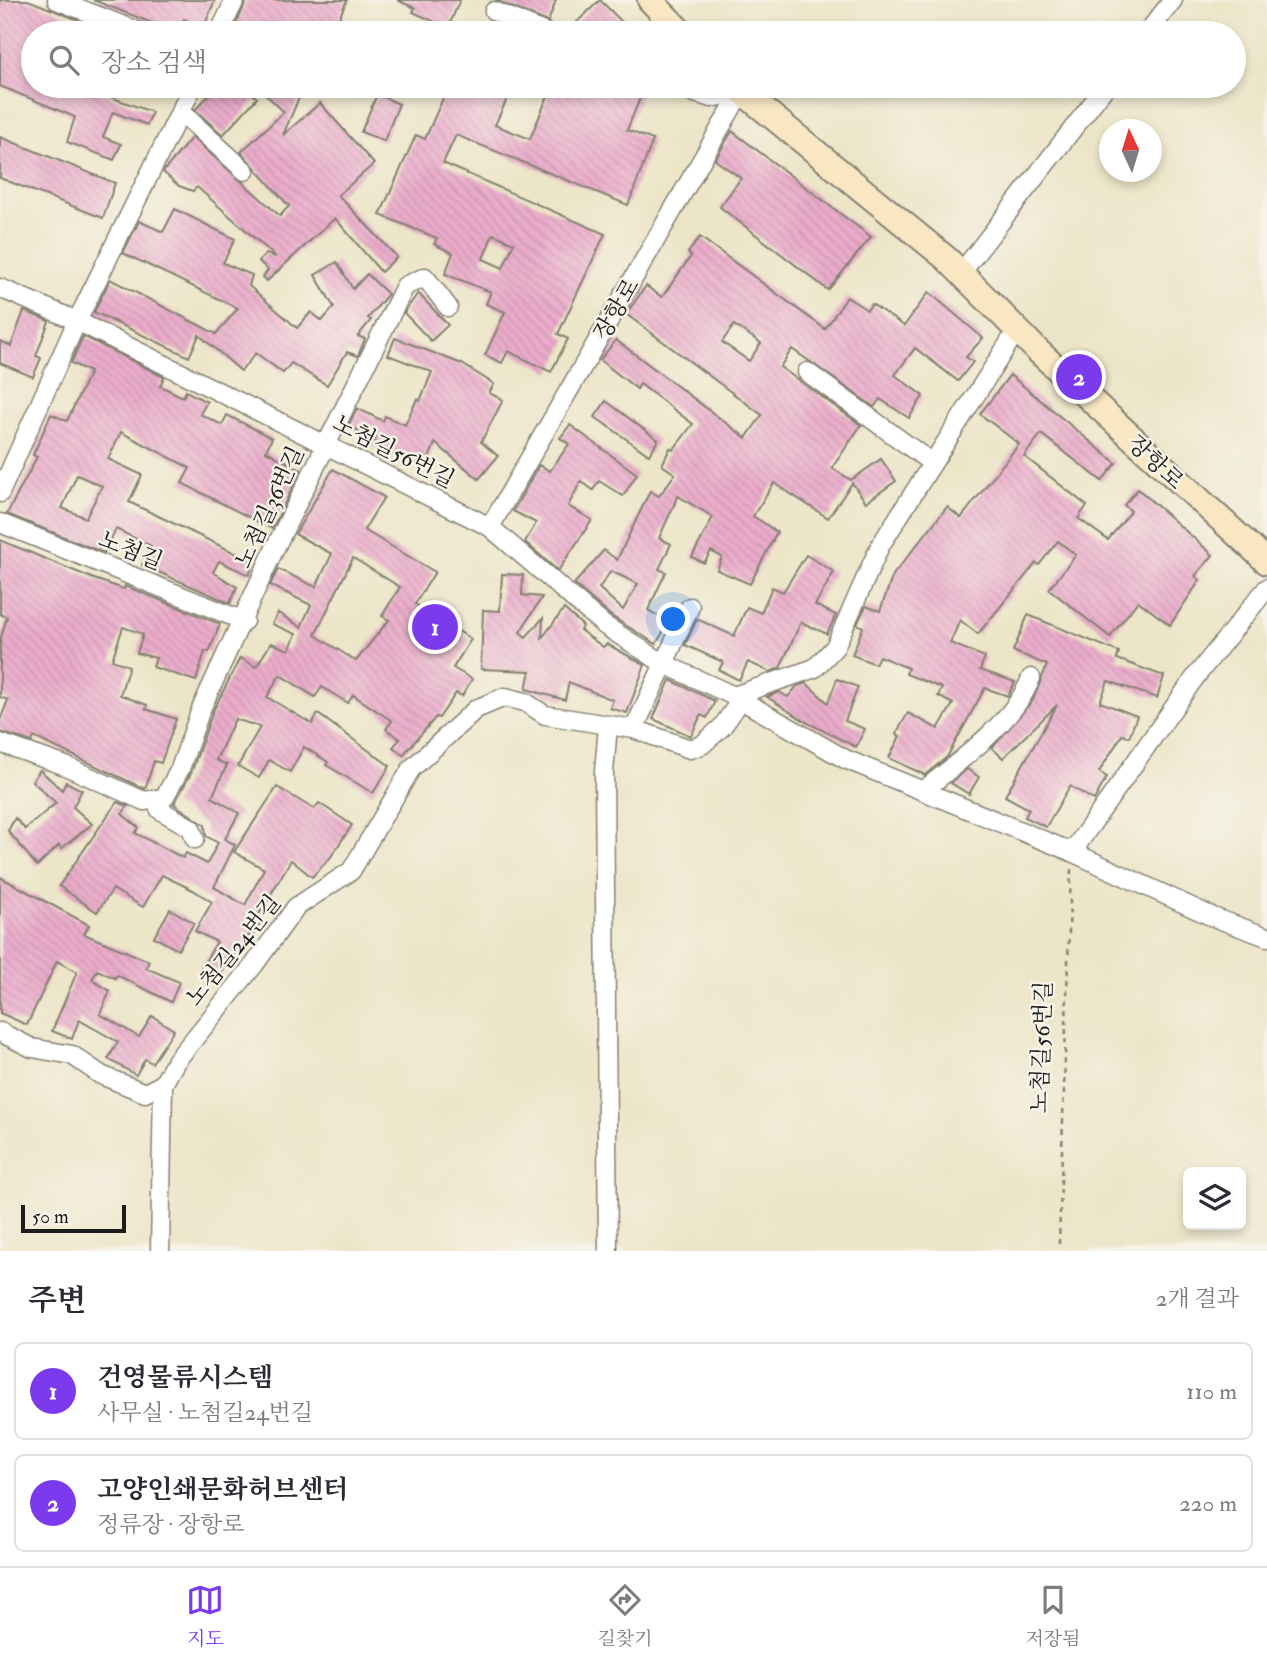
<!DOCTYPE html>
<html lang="ko">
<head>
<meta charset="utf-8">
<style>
	:root { --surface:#fff; --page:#f7f7f7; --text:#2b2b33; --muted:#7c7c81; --line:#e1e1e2; --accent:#7c3aed }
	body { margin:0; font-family:"IM FELL Double Pica","Noto Serif KR",serif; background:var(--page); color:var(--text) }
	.controls { position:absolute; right:21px; bottom:21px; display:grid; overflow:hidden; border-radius:10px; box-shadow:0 4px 10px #0003 }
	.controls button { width:63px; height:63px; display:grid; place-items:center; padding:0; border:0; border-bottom:2px solid var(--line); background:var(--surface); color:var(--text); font:35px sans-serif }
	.compass { position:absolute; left:1099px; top:119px; width:63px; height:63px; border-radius:50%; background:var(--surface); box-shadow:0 4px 10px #0003; rotate:356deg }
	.scale { position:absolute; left:21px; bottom:18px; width:105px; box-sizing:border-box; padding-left:7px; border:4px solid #1c1c1c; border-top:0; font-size:19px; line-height:24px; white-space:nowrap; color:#1c1c1c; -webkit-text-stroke:5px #f7f3e8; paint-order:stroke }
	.you { position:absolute; left:674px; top:620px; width:24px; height:24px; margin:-18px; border:5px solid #fff; border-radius:50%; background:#1a73e8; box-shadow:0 0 0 10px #1a73e833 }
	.badge { display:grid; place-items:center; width:46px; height:46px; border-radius:50%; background:var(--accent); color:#fff; font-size:23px; font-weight:700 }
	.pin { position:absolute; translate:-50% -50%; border:4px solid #fff; box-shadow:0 2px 7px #0006 }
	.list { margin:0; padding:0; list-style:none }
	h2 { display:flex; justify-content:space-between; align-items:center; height:91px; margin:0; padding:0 28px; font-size:30px }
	h2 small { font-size:23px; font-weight:400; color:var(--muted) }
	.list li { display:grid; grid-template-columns:46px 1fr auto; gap:21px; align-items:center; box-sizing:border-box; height:98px; margin:0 14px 14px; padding:0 14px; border:2px solid var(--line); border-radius:10px }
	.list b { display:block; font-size:26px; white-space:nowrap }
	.list p { margin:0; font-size:23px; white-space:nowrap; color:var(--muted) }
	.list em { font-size:23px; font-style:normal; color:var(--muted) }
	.icon { flex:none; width:38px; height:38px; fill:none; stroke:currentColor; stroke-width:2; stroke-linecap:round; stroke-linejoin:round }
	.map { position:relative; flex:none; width:1267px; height:1251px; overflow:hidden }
	.search { position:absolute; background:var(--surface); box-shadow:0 4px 10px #0003; left:21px; right:21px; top:21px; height:77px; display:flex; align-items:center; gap:18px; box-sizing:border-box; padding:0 24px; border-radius:38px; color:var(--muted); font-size:26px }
	.sheet { height:315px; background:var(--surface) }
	nav { display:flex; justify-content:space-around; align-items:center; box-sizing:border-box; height:98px; border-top:2px solid var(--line); background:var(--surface); font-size:19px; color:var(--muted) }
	nav a { display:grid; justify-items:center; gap:4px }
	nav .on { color:var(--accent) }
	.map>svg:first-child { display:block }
</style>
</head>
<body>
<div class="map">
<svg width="1267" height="1251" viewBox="0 0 1267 1251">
	<defs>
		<pattern id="building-back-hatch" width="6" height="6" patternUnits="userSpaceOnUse" patternTransform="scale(1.75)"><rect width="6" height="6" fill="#eaacca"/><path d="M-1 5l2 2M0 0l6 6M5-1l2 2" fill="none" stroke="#c893ad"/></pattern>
	</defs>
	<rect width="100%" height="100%" fill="#f7f3e8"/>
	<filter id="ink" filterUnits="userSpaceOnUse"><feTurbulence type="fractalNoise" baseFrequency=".0143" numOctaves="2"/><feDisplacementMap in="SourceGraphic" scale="14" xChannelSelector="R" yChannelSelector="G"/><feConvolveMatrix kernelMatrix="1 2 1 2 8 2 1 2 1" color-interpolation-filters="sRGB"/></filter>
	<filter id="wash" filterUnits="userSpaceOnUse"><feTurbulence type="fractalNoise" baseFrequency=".00686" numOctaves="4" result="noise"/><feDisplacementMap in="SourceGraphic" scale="28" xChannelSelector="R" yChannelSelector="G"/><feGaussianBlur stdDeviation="1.57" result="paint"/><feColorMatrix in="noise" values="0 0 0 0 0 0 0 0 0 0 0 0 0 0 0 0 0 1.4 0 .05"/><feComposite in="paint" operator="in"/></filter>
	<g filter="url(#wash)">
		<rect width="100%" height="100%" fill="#ece5c8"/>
		<g id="blocks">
			<!-- building -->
			<g fill="url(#building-back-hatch)" fill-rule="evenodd">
				<path d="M0 0H28L111 33H33V86H80L152 112 147 125 113 112 103 137 121 144 114 160 67 142 75 117 0 86Z"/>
				<path d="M93 0H215L204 27 184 19 178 33Z"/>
				<path d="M247 0H347L339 18 370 33H232Z"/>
				<path d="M397 0H460L448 28 413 12 415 8Z"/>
				<path d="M495 0H556L548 22Z"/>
				<path d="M600 0 633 33H572L576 23Z"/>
				<path d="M217 86H244L257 98 223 135 195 110Z"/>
				<path d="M257 86H304L283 135 320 103 374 164 338 195 397 257 381 272 335 218 267 281 263 277 268 270 259 261 266 254 276 257 197 187 193 191 179 186 163 172 192 137 280 216 289 206 241 152 284 112Z"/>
				<path d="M421 86H513L495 125 530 139 552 86H645L627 130 653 140 628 205 456 135 443 163 605 234 558 334 568 339 551 372 508 351 502 363 485 355 505 312 486 304 491 292 445 274 453 253 434 244 437 238 380 215 416 135 425 139 444 96ZM493 234 514 243 503 268 483 259Z"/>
				<path d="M377 94 399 104 384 141 361 132Z"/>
				<path d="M732 131 871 237 828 290 720 207 741 178 715 160Z"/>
				<path d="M0 137 115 183 103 218 0 178Z"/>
				<path d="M175 209 235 239 223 263 252 275 249 286 297 328 311 312 322 321 334 307 315 275 337 262 353 289 367 274 388 294 368 318 371 320 358 336 365 339 358 356 347 352 327 385 291 363 283 373 256 353 241 371 199 335 189 357 94 312 110 279 216 334 238 308 123 253 139 221 163 232Z"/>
				<path d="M700 237 825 329 847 297 867 310 872 304 904 326 929 292 983 338 966 357 973 362 958 381 915 348 895 375 923 396 909 418 880 399 874 407 792 349 780 367 861 425 832 468 851 480 881 459 896 481 866 502 852 483 828 518 774 483 753 516 777 532 750 584 717 570 722 557 711 551 704 563 692 557 713 517 678 496 659 538 671 544 659 569 666 572 648 610 669 622 656 644 611 616 574 584 604 550 617 560 650 491 659 496 675 474 662 465 670 448 673 450 693 424 640 384 637 389 600 360 616 340 746 438 762 415 626 314 646 286 662 297 691 256 688 253ZM734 325 761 343 749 361 722 342ZM611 571 638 584 623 610 599 588Z"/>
				<path d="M418 293 448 325 431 341 404 313Z"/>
				<path d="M24 311 49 321 36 356 41 358 33 377 0 363V341L11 346Z"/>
				<path d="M83 336 164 377 160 386 183 397 186 391 207 402 200 414 222 425 227 415 272 438 266 451 301 470 272 529 182 483 190 468 121 432 108 459 142 475 129 502 254 562 249 575 219 561 213 572 237 587 230 603 142 565 151 546 116 529 104 553 7 514 37 457 33 455 51 414 67 421 90 372 71 363ZM77 475 102 486 86 518 62 508Z"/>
				<path d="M395 338 462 364 494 384 489 393 503 400 481 442 498 456 479 479 435 443 426 467 372 446 376 438 348 426 357 408 383 421 385 416 405 425 417 399 420 401 432 372 388 355Z"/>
				<path d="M1010 375 1116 463 1102 481 1041 434 1024 456 1087 506 1078 518 1108 540 1131 511 1124 505 1138 489 1213 555 1195 576 1200 580 1170 625 1138 601 1110 637 1049 589 1076 555 1058 541 1039 565 1036 563 978 634 960 620 950 643 985 657 980 670 1015 682 1008 696 985 688 947 757 925 775 889 758 900 736 896 734 908 713 938 729 953 704 938 696 942 688 906 674 908 668 879 656 875 664 852 655 863 627 857 624 866 606 880 611 893 575 947 507 961 518 1019 444 980 414Z"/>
				<path d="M606 401 658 440 649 455 595 417Z"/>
				<path d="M570 425 637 474 623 496 599 481 593 490 581 481 568 506 592 520 558 571 525 542 536 523 513 511 539 465 550 471 569 444 560 438Z"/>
				<path d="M333 469 384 497 364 530 435 572 415 604 471 639 453 668 472 679 462 696 456 693 439 718 436 717 403 755 393 747 400 739 386 729 392 721 353 695 348 703 322 687 315 697 280 675 267 697 312 724 318 714 390 766 373 793 326 765 328 762 304 747 290 772 269 760 259 778 238 766 260 727 235 719 216 760 227 765 212 797 239 813 225 839 235 845 214 887 245 905 264 869 234 852 277 787 314 809 319 803 352 825 330 858 312 877 291 860 258 916 262 919 252 937 249 935 239 954 235 952 215 983 198 973 217 942 195 931 212 902 193 890 162 875 143 907 113 889 97 912 59 886 117 802 128 806 122 814 139 828 135 833 183 858 186 853 207 864 218 843 206 836 205 825 174 804 191 773 213 711 240 658 256 667 271 643 289 650 296 634 272 624 278 613 301 627 311 605 270 585 278 569 316 587 332 554 295 534ZM353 558 400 587 382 616 389 620 356 661 315 635Z"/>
				<path d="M0 540 94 579 124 589 125 586 220 624 209 652 205 651 196 681 153 667 156 658 137 653 143 634 123 627 112 660 129 666 120 695 147 705 146 709 176 719 161 763 154 761 145 789 34 737 32 742 0 732V720L8 700 0 697V641L7 617 0 614Z"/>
				<path d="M806 555 834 572 815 605 836 615 827 634 801 622 780 668 770 672 748 662 739 680 719 670 723 662 685 645 697 619 734 636 747 607 761 613 772 587 783 592Z"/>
				<path d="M502 574 523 575 522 595 542 597 520 632 526 637 543 618 542 638 564 609 583 626 580 630 603 647 607 644 645 665 627 713 610 708 613 700 569 682 565 700 526 689 530 671 481 669 483 610 500 611Z"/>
				<path d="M1028 615 1119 652 1117 659 1164 676 1157 698 1108 681 1100 702 1137 716 1129 737 1122 735 1099 772 1107 777 1094 800 1070 786 1046 827 1025 817 1029 809 1005 796 1057 705 1003 758 992 748 1033 700 1047 665 1013 651Z"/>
				<path d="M837 679 858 687 845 721 865 729 856 747 806 722 767 697 779 692 788 697 797 686 806 683 828 703Z"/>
				<path d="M670 680 715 701 707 718 701 715 691 736 653 719Z"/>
				<path d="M967 769 979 777 969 794 951 783Z"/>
				<path d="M40 770 62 790 66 782 82 790 73 807 92 824 61 849 59 845 37 866 8 831 15 818 25 829 56 803 32 781Z"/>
				<path d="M0 877 89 925 84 934 149 961 146 968 179 982 171 1002 117 975 115 978 97 970 92 980 110 991 100 1014 139 1037 152 1016 174 1030 152 1063 145 1059 136 1075 108 1059 118 1042 79 1020 72 1039 52 1031 77 972 57 961 27 1025 0 1013Z"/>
				<path d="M170 909 194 923 178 950 154 937Z"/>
			</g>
		</g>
	</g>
	<g filter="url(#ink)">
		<use href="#blocks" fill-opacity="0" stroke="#848072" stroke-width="2"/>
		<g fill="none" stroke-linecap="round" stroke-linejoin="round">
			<defs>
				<g id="minor">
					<path d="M57 0 142 33"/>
					<path d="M494 11 546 33"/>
					<path d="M219 33 235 0"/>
					<path d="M1147 33 1173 0"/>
					<path d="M671 86 711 98 741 92"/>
					<path d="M181 112 245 171"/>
					<path d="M961 273 1106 86"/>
					<path d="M0 288 77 321 490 527 604 625 664 664 734 696 845 759 1072 852 1213 917 1267 937"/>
					<path d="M807 372 932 463"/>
					<path d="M0 493 77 321 193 86"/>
					<path d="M0 523 244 621"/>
					<path d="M490 527 741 92"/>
					<path d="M734 696 815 668 835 647 880 546 1017 330"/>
					<path d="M634 729 690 607"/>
					<path d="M0 743 63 765 144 801 164 798 180 769 201 709 275 548 405 286 425 277 448 307"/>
					<path d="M923 791C958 762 1015 721 1031 678"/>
					<path d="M155 799 160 810 191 828 195 839"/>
					<path d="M1072 852 1196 676 1267 588"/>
					<path d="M0 1032 32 1048 72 1055 101 1075 145 1093 163 1084 176 1061 254 965 296 907 351 871 411 769 476 709 505 697 525 702 545 715 634 729 690 749 702 745 722 727 741 700"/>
					<path d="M160 1251 163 1084"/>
					<path d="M608 1251 604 772 608 726"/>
				</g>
				<g id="secondary">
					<path d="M650 0 682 33"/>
					<path d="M735 86 947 259 1038 351 1267 562"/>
				</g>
			</defs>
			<!-- minor casing -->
			<use href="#minor" stroke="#848072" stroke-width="21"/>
			<!-- secondary casing -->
			<use href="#secondary" stroke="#848072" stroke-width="28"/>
			<!-- path -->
			<path stroke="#848072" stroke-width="2.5" stroke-dasharray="5 5" stroke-linecap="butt" d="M1059 1244 1071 869"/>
			<!-- minor -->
			<use href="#minor" stroke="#fff" stroke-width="18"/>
			<!-- secondary -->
			<use href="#secondary" stroke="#f9e7c3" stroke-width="24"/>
		</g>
	</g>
	<g text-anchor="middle" stroke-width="5" stroke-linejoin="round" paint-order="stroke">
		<!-- street labels -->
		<g font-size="23" fill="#1c1c1c" stroke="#f7f3e8">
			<text transform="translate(616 309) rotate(-60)" y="8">장항로</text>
			<text transform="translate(394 451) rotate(27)" y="8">노첨길56번길</text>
			<text transform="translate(1156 462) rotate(43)" y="8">장항로</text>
			<text transform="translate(269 507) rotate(-65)" y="8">노첨길36번길</text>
			<text transform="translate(131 550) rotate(22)" y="8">노첨길</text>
			<text transform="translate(233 950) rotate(-51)" y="8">노첨길24번길</text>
			<text transform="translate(1041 1047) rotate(-88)" y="8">노첨길56번길</text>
		</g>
	</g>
</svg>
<div class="controls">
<button><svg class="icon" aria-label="layers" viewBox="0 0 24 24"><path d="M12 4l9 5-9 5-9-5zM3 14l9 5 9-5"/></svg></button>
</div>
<svg class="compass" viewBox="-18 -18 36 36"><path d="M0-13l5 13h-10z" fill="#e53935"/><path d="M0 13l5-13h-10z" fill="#7c7c81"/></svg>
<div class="scale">50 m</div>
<div class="you"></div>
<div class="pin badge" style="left:435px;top:627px">1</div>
<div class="pin badge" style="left:1079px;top:377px">2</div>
<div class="search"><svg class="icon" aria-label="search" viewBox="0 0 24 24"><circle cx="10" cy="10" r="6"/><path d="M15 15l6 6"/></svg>장소 검색</div>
</div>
<section class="sheet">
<h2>주변<small>2개 결과</small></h2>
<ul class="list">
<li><span class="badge">1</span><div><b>건영물류시스템</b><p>사무실 · 노첨길24번길</p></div><em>110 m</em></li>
<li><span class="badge">2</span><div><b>고양인쇄문화허브센터</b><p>정류장 · 장항로</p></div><em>220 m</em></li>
</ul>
</section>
<nav>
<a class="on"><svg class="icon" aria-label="map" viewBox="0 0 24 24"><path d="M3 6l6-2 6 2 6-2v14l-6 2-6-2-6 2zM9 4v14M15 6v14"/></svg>지도</a>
<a><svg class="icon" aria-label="directions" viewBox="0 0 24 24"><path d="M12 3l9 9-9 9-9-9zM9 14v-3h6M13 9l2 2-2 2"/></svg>길찾기</a>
<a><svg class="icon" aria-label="saved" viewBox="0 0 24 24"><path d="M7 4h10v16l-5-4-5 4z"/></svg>저장됨</a>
</nav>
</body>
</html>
